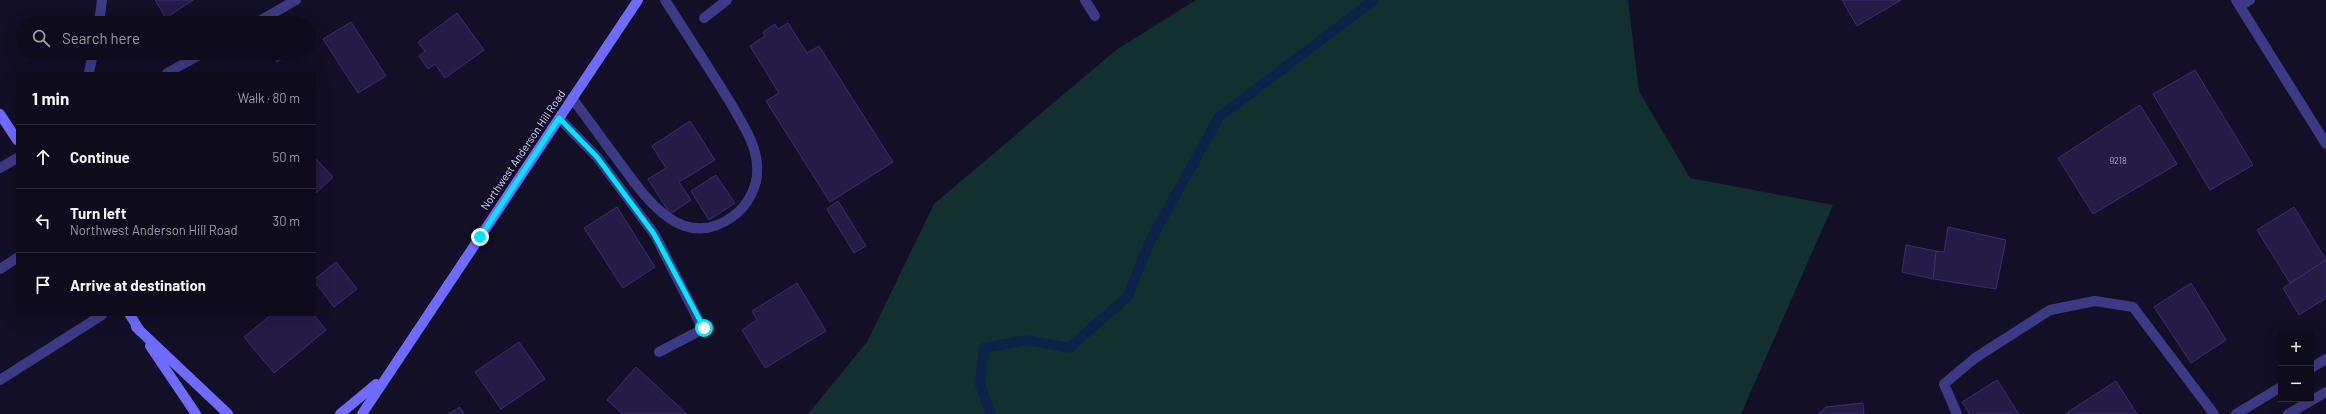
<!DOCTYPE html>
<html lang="en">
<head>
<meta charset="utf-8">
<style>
	:root { --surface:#0e0b1c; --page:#171425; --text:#f1f3f6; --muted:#9b9ba3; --line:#2e2b3b }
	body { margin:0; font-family:Barlow,sans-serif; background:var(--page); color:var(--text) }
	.controls { position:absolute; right:12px; bottom:12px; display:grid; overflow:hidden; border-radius:0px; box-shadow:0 4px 16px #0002 }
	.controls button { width:36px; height:36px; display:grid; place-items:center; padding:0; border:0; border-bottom:1px solid var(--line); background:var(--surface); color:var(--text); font:20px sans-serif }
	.stop { position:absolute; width:12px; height:12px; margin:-9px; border:3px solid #00e5ff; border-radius:50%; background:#fff }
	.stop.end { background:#00e5ff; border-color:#fff; box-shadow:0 1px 4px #0008 }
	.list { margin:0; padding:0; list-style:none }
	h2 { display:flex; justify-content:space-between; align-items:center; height:52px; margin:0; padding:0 16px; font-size:17px }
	h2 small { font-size:13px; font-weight:400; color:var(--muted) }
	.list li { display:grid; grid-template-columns:26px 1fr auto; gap:12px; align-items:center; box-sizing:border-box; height:64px; padding:0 16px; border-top:1px solid var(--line) }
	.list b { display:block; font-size:15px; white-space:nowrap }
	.list p { margin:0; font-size:13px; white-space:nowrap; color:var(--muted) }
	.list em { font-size:13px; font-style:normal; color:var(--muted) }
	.icon { flex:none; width:22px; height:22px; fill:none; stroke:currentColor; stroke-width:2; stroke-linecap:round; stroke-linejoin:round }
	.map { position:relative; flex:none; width:2326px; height:414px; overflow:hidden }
	.search { position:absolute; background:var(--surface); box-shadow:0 4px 16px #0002; left:16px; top:16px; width:300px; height:44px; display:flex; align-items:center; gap:10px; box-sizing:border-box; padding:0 14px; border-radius:22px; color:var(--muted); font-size:15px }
	.panel { position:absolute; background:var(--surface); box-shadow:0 4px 16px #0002; left:16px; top:72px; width:300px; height:244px; border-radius:0px }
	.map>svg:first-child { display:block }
</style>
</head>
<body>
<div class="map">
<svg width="2326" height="414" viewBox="0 0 2326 414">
	<rect width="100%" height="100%" fill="#130f26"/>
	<!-- green -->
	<path fill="#12302f" d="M1196 0H1628L1639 91 1690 178 1833 205 1741 414H808L867 342 934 204 1116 50Z"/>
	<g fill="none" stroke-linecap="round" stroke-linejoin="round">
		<!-- stream -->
		<path stroke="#0c2248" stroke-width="10" d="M991 414 980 384 984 348 1027 340 1069 348 1127 297 1150 241 1219 117 1374 0"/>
	</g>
	<!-- building -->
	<g fill="#241b47" stroke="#3b2d73">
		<path d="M155 0H193L166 18Z"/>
		<path d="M1842 0H1901L1857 26Z"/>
		<path d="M457 13 484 50 445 78 435 64 428 69 419 56 425 51 418 42Z"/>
		<path d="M351 22 386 76 358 93 323 39Z"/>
		<path d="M788 23 807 53 819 46 893 162 830 202 766 101 779 93 750 46 765 36 763 32 775 24 778 29Z"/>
		<path d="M272 53H285L287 56 277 62Z"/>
		<path d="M2195 70 2253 165 2210 190 2153 94Z"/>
		<path d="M2140 105 2177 164 2093 214 2058 158Z"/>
		<path d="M690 121 715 160 679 182 691 200 670 214 648 179 666 168 652 146Z"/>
		<path d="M315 158 333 177 315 194Z"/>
		<path d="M716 175 735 203 709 220 691 191Z"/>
		<path d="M838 201 866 246 854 253 827 209Z"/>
		<path d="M617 207 655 267 623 288 584 228Z"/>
		<path d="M2294 207 2326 260 2290 283 2257 230Z"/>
		<path d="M1948 227 2006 240 1996 289 1933 279 1936 251 1944 252Z"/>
		<path d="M1906 245 1936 251 1933 279 1902 272Z"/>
		<path d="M2326 260V298L2299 315 2283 288Z"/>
		<path d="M336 262 357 289 334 307 315 282V279Z"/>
		<path d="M797 283 826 331 765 368 742 330 757 320 752 311Z"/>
		<path d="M2191 283 2226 340 2191 363 2154 307Z"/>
		<path d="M271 315H314L326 330 274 373 244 337Z"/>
		<path d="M519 342 545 379 501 409 475 372Z"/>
		<path d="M636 367 687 414H623L607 400Z"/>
		<path d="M1997 380 2019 414H1970L1962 402Z"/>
		<path d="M2116 381 2137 414H2065Z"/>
		<path d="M1863 403 1864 414H1818L1826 407Z"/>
		<path d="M460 407 464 414H448Z"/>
	</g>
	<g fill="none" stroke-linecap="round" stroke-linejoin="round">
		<!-- service -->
		<g stroke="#3d3a85" stroke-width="10">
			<path d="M1085 0 1095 16"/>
			<path d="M2240 6 2250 0"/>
			<path d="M704 18 727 0"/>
			<path d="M99 23 102 0"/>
			<path d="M256 23 296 0"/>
			<path d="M89 73 93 53"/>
			<path d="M167 73 203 53"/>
			<path d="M572 98C587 118 602 139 617 159 644 196 681 253 732 217 748 206 759 185 757 165 756 144 743 125 733 107 711 71 688 36 665 0"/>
			<path d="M559 118 597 157 655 235 703 329 659 352"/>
			<path d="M0 269 17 258"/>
			<path d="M2311 368 2326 359"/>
			<path d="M0 380 102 315"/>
			<path d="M1957 414 1944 384 1975 358 2050 310 2095 301 2133 307 2214 414"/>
			<path d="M2236 414 2281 387"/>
			<path d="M2288 414 2326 392"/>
		</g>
		<!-- minor -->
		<g stroke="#3d3a85" stroke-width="10">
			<path d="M2236 0 2326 144"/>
			<path d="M0 168 17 158"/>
		</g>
		<!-- secondary -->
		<g stroke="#6f6bff" stroke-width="10">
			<path d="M0 114 17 140"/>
			<path d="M130 315 140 331"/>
			<path d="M136 327 228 414"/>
			<path d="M150 346 196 414"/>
			<path d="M340 414 376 384"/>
			<path d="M362 414 638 0"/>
		</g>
	</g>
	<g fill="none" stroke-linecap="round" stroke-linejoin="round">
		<!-- route -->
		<path stroke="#00e5ff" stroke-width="5" d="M480 237 559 118 597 157 654 234 704 328"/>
	</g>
	<g text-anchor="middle" stroke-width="3" stroke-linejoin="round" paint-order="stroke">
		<!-- number labels -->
		<g font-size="9" fill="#aca6d1">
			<text x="2118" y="164">9218</text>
		</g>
		<!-- street labels -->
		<g font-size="11" fill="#d9d4ff" stroke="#130f26">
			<text transform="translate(523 150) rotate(-56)" y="4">Northwest Anderson Hill Road</text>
		</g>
	</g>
</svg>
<div class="controls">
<button>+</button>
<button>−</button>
</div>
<div class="stop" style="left:704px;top:328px"></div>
<div class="stop end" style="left:480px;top:237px"></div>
<div class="search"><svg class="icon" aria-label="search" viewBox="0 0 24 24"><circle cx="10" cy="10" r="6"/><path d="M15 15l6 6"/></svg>Search here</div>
<section class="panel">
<h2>1 min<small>Walk · 80 m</small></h2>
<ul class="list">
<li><svg class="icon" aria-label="ahead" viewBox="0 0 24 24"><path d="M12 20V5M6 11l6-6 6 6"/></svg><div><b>Continue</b></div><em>50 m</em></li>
<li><svg class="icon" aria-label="left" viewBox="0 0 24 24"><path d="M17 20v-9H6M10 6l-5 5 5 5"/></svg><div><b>Turn left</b><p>Northwest Anderson Hill Road</p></div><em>30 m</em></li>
<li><svg class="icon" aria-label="arrive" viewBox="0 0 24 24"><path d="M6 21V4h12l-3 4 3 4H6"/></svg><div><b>Arrive at destination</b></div></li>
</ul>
</section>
</div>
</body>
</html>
